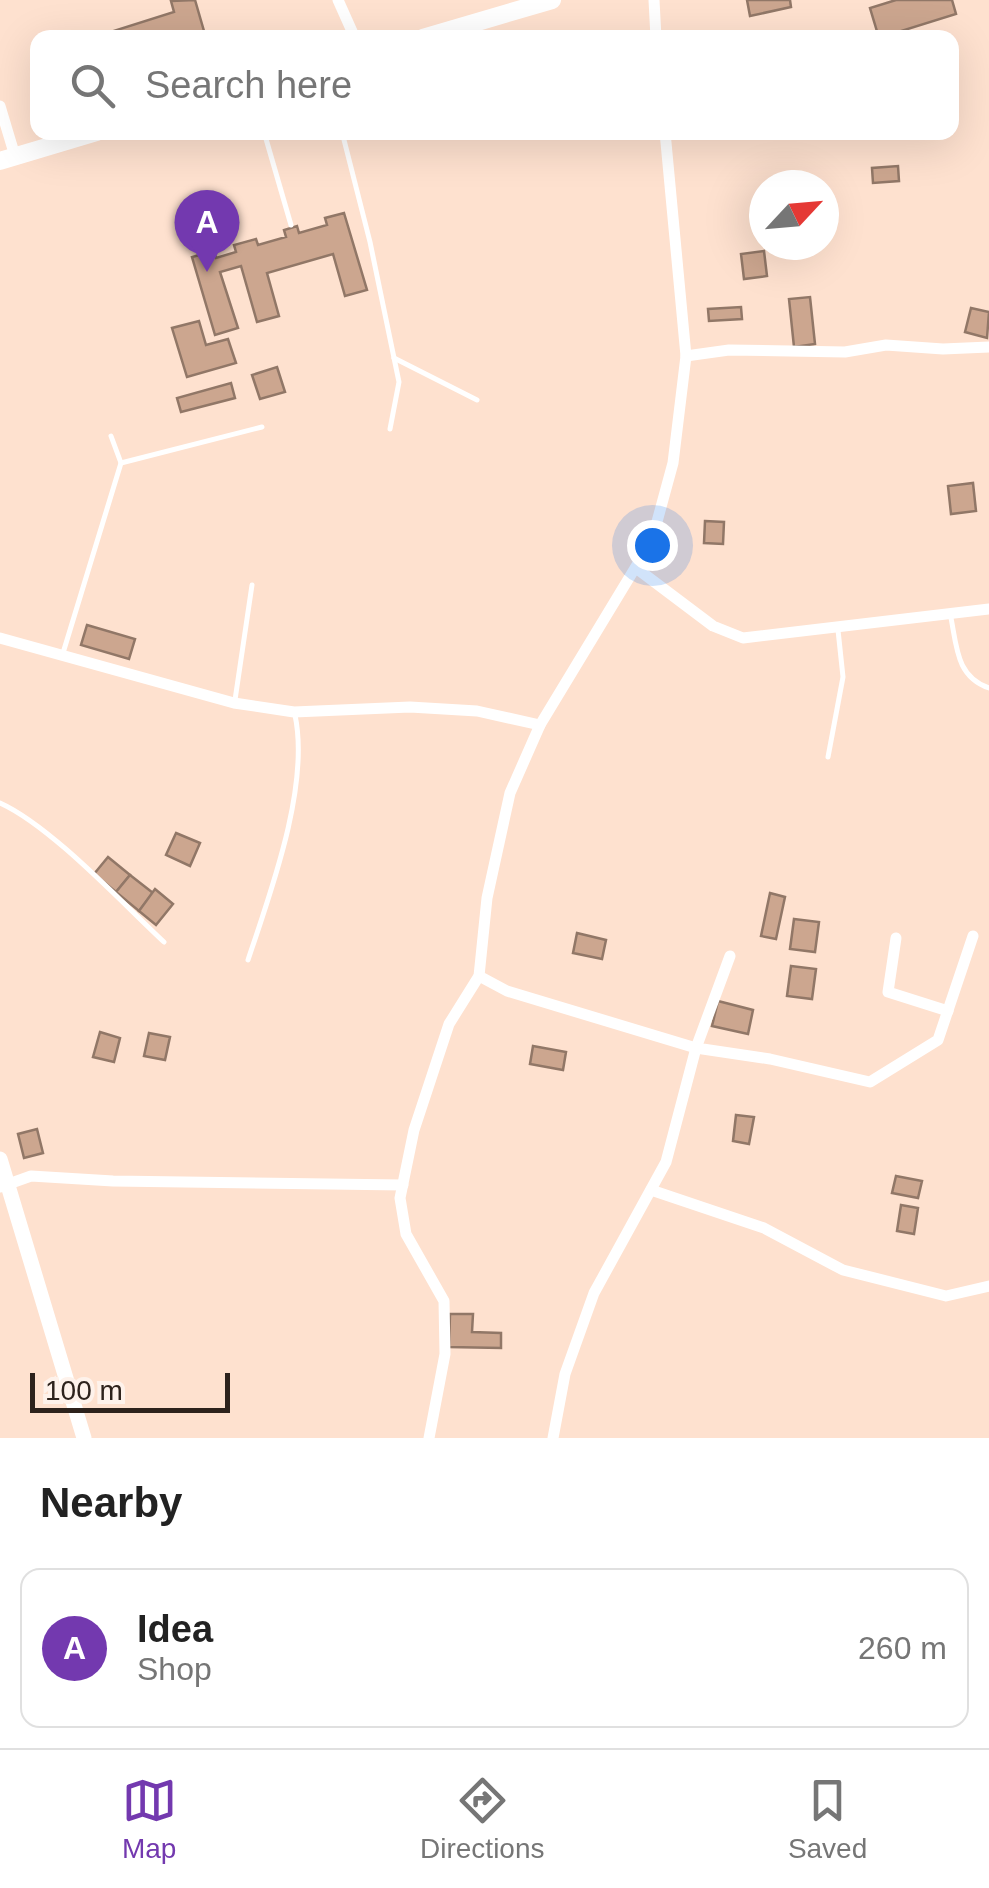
<!DOCTYPE html>
<html lang="en">
<head>
<meta charset="utf-8">
<style>
	:root { --surface:#fff; --page:#f2f2f2; --text:#222; --muted:#767676; --line:#e0e0e0; --accent:#7339af }
	body { margin:0; font-family:Arial,sans-serif; background:var(--page); color:var(--text) }
	.compass { position:absolute; left:749px; top:170px; width:90px; height:90px; border-radius:50%; background:var(--surface); box-shadow:0 10px 40px #0002; rotate:64deg }
	.scale { position:absolute; left:30px; bottom:25px; width:200px; box-sizing:border-box; padding-left:10px; border:5px solid #2d221c; border-top:0; font-size:28px; line-height:35px; white-space:nowrap; color:#2d221c; -webkit-text-stroke:8px #fef2eb; paint-order:stroke }
	.you { position:absolute; left:652px; top:545px; width:35px; height:35px; margin:-25px; border:8px solid #fff; border-radius:50%; background:#1a73e8; box-shadow:0 0 0 15px #1a73e833 }
	.badge { display:grid; place-items:center; width:65px; height:65px; border-radius:50%; background:var(--accent); color:#fff; font-size:32px; font-weight:700 }
	.pin { position:absolute; translate:-50% -82px; filter:drop-shadow(0 2px 5px #0008) }
	.pin::after { content:''; position:absolute; top:52px; width:35px; height:30px; background:inherit; clip-path:polygon(0 0,100% 0,50% 100%) }
	.list { margin:0; padding:0; list-style:none }
	h2 { display:flex; justify-content:space-between; align-items:center; height:130px; margin:0; padding:0 40px; font-size:42px }
	h2 small { font-size:32px; font-weight:400; color:var(--muted) }
	.list li { display:grid; grid-template-columns:65px 1fr auto; gap:30px; align-items:center; box-sizing:border-box; height:160px; margin:0 20px 20px; padding:0 20px; border:2px solid var(--line); border-radius:20px }
	.list b { display:block; font-size:38px; white-space:nowrap }
	.list p { margin:0; font-size:32px; white-space:nowrap; color:var(--muted) }
	.list em { font-size:32px; font-style:normal; color:var(--muted) }
	.icon { flex:none; width:55px; height:55px; fill:none; stroke:currentColor; stroke-width:2; stroke-linecap:round; stroke-linejoin:round }
	.map { position:relative; flex:none; width:989px; height:1438px; overflow:hidden }
	.search { position:absolute; background:var(--surface); box-shadow:0 10px 40px #0002; left:30px; right:30px; top:30px; height:110px; display:flex; align-items:center; gap:25px; box-sizing:border-box; padding:0 35px; border-radius:20px; color:var(--muted); font-size:38px }
	.sheet { height:310px; background:var(--surface) }
	nav { display:flex; justify-content:space-around; align-items:center; box-sizing:border-box; height:140px; border-top:2px solid var(--line); background:var(--surface); font-size:28px; color:var(--muted) }
	nav a { display:grid; justify-items:center; gap:5px }
	nav .on { color:var(--accent) }
	.map>svg:first-child { display:block }
</style>
</head>
<body>
<div class="map">
<svg width="989" height="1438" viewBox="0 0 989 1438">
	<rect width="100%" height="100%" fill="#fee1cf"/>
	<!-- building -->
	<g fill="#cca68f" stroke="#917767" stroke-width="2.5">
		<path d="M195 0 206 38H105L104 34 174 12 171 1Z"/>
		<path d="M747 0H790L791 7 750 16Z"/>
		<path d="M896 0H952L956 14 879 38 870 8Z"/>
		<path d="M898 166 899 181 873 183 872 168Z"/>
		<path d="M344 213 367 290 345 296 333 254 267 273 279 316 257 322 241 266 220 272 238 328 215 335 192 257 214 251 216 258 236 252 234 245 256 239 258 245 286 237 284 230 297 226 299 233 327 225 325 218Z"/>
		<path d="M764 251 767 276 744 279 741 254Z"/>
		<path d="M810 297 815 344 794 347 789 299Z"/>
		<path d="M741 307 742 319 709 321 708 309Z"/>
		<path d="M971 308 989 312 987 338 965 332Z"/>
		<path d="M199 321 206 345 228 339 236 363 187 377 172 328Z"/>
		<path d="M277 367 285 392 260 399 252 375Z"/>
		<path d="M231 383 235 398 181 412 177 398Z"/>
		<path d="M973 483 976 511 951 514 948 486Z"/>
		<path d="M705 521 724 522 723 544 704 543Z"/>
		<path d="M87 625 135 639 129 659 81 645Z"/>
		<path d="M176 833 200 843 190 866 166 855Z"/>
		<path d="M108 857 130 875 116 892 94 874Z"/>
		<path d="M130 875 153 893 139 911 116 892Z"/>
		<path d="M155 889 173 904 156 925 139 911Z"/>
		<path d="M770 893 785 897 776 939 761 936Z"/>
		<path d="M794 919 819 922 815 952 790 949Z"/>
		<path d="M577 933 606 940 602 959 573 953Z"/>
		<path d="M791 966 816 969 812 999 787 996Z"/>
		<path d="M718 1001 753 1010 748 1034 712 1026Z"/>
		<path d="M100 1032 120 1038 114 1062 93 1057Z"/>
		<path d="M149 1033 170 1037 165 1060 144 1056Z"/>
		<path d="M533 1046 566 1052 563 1070 530 1064Z"/>
		<path d="M736 1115 754 1117 749 1144 733 1141Z"/>
		<path d="M37 1129 43 1153 24 1158 18 1134Z"/>
		<path d="M896 1176 922 1181 918 1198 892 1193Z"/>
		<path d="M901 1205 918 1208 914 1234 897 1231Z"/>
		<path d="M450 1314H473L472 1332 501 1333V1348L449 1347Z"/>
	</g>
	<g fill="none" stroke-linecap="round" stroke-linejoin="round">
		<!-- service -->
		<g stroke="#fff" stroke-width="5">
			<path d="M264 132 291 225"/>
			<path d="M342 132 370 242 399 382 390 429"/>
			<path d="M394 358 477 400"/>
			<path d="M111 436 121 463"/>
			<path d="M950 613C957 645 955 676 989 688"/>
			<path d="M63 653 121 463 262 427"/>
			<path d="M235 700 252 585"/>
			<path d="M828 757 843 677 838 630"/>
			<path d="M0 803C51 826 122 903 164 942"/>
			<path d="M248 960C271 891 310 786 295 715"/>
		</g>
		<!-- minor -->
		<g stroke="#fff" stroke-width="11">
			<path d="M338 0 355 38"/>
			<path d="M654 0 656 38"/>
			<path d="M0 106 15 156"/>
			<path d="M686 356 729 350 845 352 886 345 943 349 989 347"/>
			<path d="M636 568 713 626 743 638 989 609"/>
			<path d="M0 638 234 703 294 712 410 707 477 711 540 725"/>
			<path d="M896 938 888 992 948 1011"/>
			<path d="M730 956 696 1048 770 1059 870 1082 938 1040 973 936"/>
			<path d="M479 976 507 991 696 1048 666 1162 594 1293 565 1374 553 1438"/>
			<path d="M0 1187 31 1176 113 1181 403 1185"/>
			<path d="M651 1190 764 1228 843 1270 946 1296 989 1286"/>
			<path d="M429 1438 445 1354 444 1301 406 1234 400 1198 414 1130 449 1024 479 976 487 898 510 793 540 725 652 540 673 463 686 356 665 132"/>
		</g>
		<!-- secondary -->
		<path stroke="#fff" stroke-width="15" d="M0 1159 84 1438"/>
		<!-- primary -->
		<g stroke="#fff" stroke-width="18">
			<path d="M423 38 552 0"/>
			<path d="M0 161 97 132"/>
		</g>
	</g>
</svg>
<svg class="compass" viewBox="-18 -18 36 36"><path d="M0-13l5 13h-10z" fill="#e53935"/><path d="M0 13l5-13h-10z" fill="#767676"/></svg>
<div class="scale">100 m</div>
<div class="you"></div>
<div class="pin badge" style="left:207px;top:272px">A</div>
<div class="search"><svg class="icon" aria-label="search" viewBox="0 0 24 24"><circle cx="10" cy="10" r="6"/><path d="M15 15l6 6"/></svg>Search here</div>
</div>
<section class="sheet">
<h2>Nearby<small></small></h2>
<ul class="list">
<li><span class="badge">A</span><div><b>Idea</b><p>Shop</p></div><em>260 m</em></li>
</ul>
</section>
<nav>
<a class="on"><svg class="icon" aria-label="map" viewBox="0 0 24 24"><path d="M3 6l6-2 6 2 6-2v14l-6 2-6-2-6 2zM9 4v14M15 6v14"/></svg>Map</a>
<a><svg class="icon" aria-label="directions" viewBox="0 0 24 24"><path d="M12 3l9 9-9 9-9-9zM9 14v-3h6M13 9l2 2-2 2"/></svg>Directions</a>
<a><svg class="icon" aria-label="saved" viewBox="0 0 24 24"><path d="M7 4h10v16l-5-4-5 4z"/></svg>Saved</a>
</nav>
</body>
</html>
